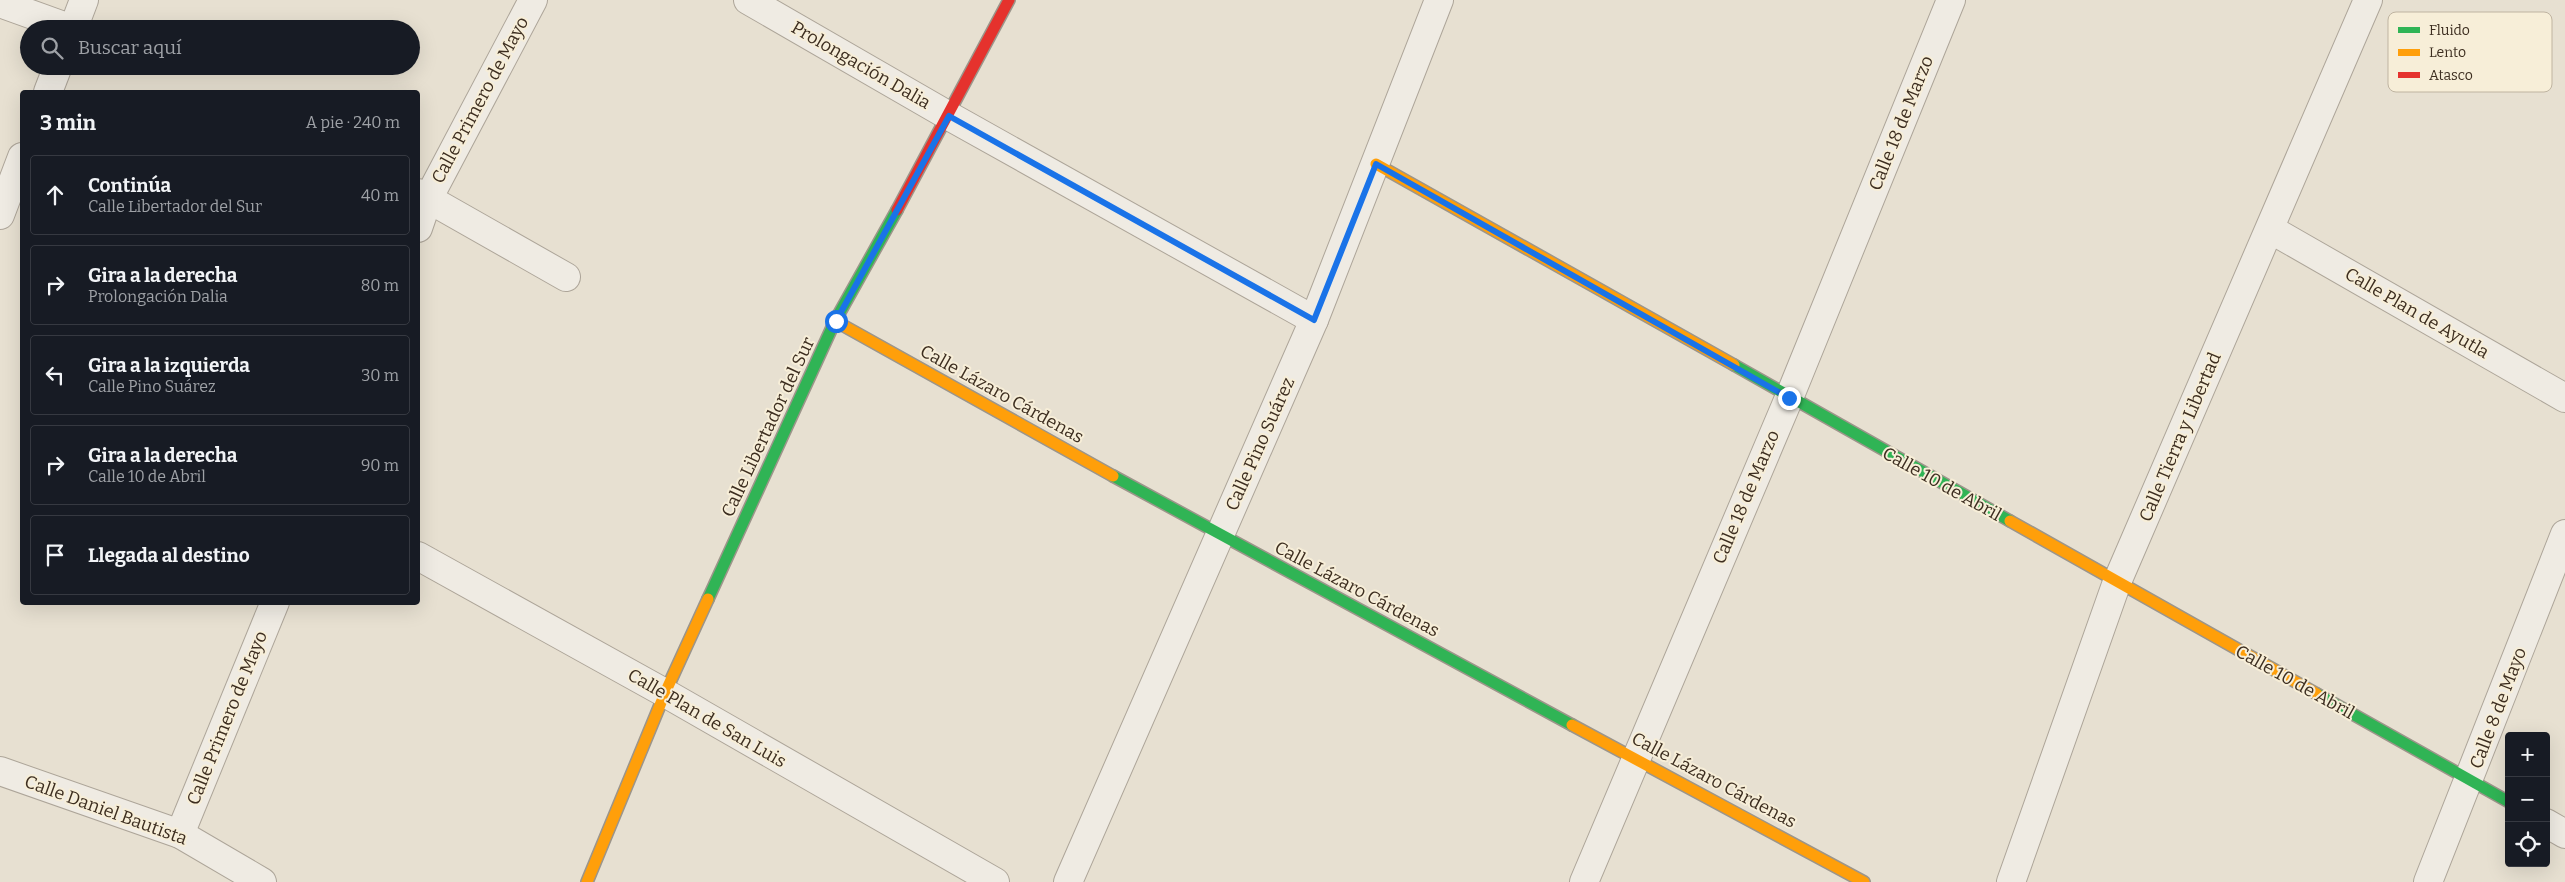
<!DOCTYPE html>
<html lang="es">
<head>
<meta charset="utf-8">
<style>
	:root { --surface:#171b24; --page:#242831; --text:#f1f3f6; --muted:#9ea1a6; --line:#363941 }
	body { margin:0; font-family:Bitter,serif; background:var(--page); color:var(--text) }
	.controls { position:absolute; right:15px; bottom:15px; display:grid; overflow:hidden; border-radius:5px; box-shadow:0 5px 20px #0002 }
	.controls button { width:45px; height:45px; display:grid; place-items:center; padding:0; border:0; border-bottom:1px solid var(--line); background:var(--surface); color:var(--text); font:25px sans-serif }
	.stop { position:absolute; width:15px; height:15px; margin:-11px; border:4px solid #1a73e8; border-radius:50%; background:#fff }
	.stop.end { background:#1a73e8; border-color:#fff; box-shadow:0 1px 5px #0008 }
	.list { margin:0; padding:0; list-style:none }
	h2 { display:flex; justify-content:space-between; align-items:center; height:65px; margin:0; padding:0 20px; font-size:21px }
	h2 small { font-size:16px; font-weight:400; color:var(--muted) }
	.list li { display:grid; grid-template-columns:32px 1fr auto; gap:15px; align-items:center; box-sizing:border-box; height:80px; margin:0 10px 10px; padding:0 10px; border:1px solid var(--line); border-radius:5px }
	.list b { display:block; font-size:19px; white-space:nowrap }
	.list p { margin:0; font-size:16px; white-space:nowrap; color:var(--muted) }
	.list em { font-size:16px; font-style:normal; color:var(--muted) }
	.icon { flex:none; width:28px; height:28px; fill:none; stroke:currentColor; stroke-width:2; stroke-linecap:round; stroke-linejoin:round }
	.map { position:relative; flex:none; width:2565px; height:882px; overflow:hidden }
	.search { position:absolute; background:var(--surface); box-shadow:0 5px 20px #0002; left:20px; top:20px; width:400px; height:55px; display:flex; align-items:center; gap:12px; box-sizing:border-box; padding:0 18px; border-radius:28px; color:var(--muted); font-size:19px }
	.panel { position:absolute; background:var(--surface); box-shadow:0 5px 20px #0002; left:20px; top:90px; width:400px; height:515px; border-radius:5px }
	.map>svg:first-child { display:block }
</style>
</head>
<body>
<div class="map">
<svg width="2565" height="882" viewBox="0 0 2565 882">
	<rect width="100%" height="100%" fill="#e7e0d1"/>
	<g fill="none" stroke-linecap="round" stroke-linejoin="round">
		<defs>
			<g id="street">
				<path d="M748 0 949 116 1314 320"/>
				<path d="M0 3 72 29"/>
				<path d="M73 29 84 0"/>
				<path d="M48 92 58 66"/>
				<path d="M418 193 566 277"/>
				<path d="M0 215 22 157"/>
				<path d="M418 228 428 199 533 0"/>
				<path d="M2270 229 2565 398"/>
				<path d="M418 556 665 693 995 882"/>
				<path d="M0 771 180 834 262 882"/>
				<path d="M2546 823 2565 834"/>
				<path d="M180 834 275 602"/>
				<path d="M1068 882 1314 320 1439 0"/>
				<path d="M1584 882 1789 398 1951 0"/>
				<path d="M2011 882 2117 582 2368 0"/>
				<path d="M2428 882 2565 534"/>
			</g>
			<g id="fast">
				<path d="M1734 365 2010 521"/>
				<path d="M1113 476 1572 725"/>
				<path d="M708 599 835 321 897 210"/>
				<path d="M2317 694 2509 802"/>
			</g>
			<g id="slow">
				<path d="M1376 164 1734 365"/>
				<path d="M835 321 1113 476"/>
				<path d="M2010 521 2317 694"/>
				<path d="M1572 725 1864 882"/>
				<path d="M587 882 665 693 708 599"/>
			</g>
			<path id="jam" d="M897 210 1009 0"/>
		</defs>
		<!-- street casing -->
		<use href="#street" stroke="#ada599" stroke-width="30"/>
		<!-- fast casing -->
		<use href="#fast" stroke="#9c958a" stroke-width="14"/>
		<!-- slow casing -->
		<use href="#slow" stroke="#9c958a" stroke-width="14"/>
		<!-- jam casing -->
		<use href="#jam" stroke="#9c958a" stroke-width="14"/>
		<!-- street -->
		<use href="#street" stroke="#efebe3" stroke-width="28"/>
		<!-- fast -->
		<use href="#fast" stroke="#30b455" stroke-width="11"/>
		<!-- slow -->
		<use href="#slow" stroke="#ff9f0a" stroke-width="11"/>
		<!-- jam -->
		<use href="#jam" stroke="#e5322d" stroke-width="11"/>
	</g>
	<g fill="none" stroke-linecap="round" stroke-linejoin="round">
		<!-- route -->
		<path stroke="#1a73e8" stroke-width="6" d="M836 321 949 116 1314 320 1376 164 1789 398"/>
	</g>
	<g text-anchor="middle" stroke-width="4" stroke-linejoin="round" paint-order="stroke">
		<!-- street labels -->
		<g font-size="18" fill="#3d2e20" stroke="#f7eed8">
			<text transform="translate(861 65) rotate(30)" y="6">Prolongación Dalia</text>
			<text transform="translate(480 100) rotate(-62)" y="6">Calle Primero de Mayo</text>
			<text transform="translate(1901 123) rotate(-68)" y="6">Calle 18 de Marzo</text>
			<text transform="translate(2417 313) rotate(30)" y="6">Calle Plan de Ayutla</text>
			<text transform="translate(1002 394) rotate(29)" y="6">Calle Lázaro Cárdenas</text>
			<text transform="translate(768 427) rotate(-65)" y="6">Calle Libertador del Sur</text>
			<text transform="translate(2180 437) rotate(-67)" y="6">Calle Tierra y Libertad</text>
			<text transform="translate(1260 444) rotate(-66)" y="6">Calle Pino Suárez</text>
			<text transform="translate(1942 484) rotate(29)" y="6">Calle 10 de Abril</text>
			<text transform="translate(1746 497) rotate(-67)" y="6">Calle 18 de Marzo</text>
			<text transform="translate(1357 589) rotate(28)" y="6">Calle Lázaro Cárdenas</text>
			<text transform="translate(2295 682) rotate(29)" y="6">Calle 10 de Abril</text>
			<text transform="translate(2498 708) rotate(-69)" y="6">Calle 8 de Mayo</text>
			<text transform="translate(227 718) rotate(-68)" y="6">Calle Primero de Mayo</text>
			<text transform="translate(707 718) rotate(30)" y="6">Calle Plan de San Luis</text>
			<text transform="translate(1714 780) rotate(28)" y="6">Calle Lázaro Cárdenas</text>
			<text transform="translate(106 810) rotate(20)" y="6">Calle Daniel Bautista</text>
		</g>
	</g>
	<!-- legend -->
	<rect x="2388" y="12" width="164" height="80" rx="8" fill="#f7eed8" stroke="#bfb4a1" stroke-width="1"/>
	<rect x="2398" y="27" width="22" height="6" fill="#30b455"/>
	<rect x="2398" y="49" width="22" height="7" fill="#ff9f0a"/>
	<rect x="2398" y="72" width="22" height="6" fill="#e5322d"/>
	<g font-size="14" fill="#3d2e20">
		<text x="2429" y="35">Fluido</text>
		<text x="2429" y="57">Lento</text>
		<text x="2429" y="80">Atasco</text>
	</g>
</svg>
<div class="controls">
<button>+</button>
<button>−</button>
<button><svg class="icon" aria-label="locate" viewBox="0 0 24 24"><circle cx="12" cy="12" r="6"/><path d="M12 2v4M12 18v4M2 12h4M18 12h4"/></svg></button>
</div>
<div class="stop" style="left:836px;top:321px"></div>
<div class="stop end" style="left:1789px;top:398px"></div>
<div class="search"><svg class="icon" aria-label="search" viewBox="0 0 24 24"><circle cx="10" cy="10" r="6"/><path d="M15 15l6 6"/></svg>Buscar aquí</div>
<section class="panel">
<h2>3 min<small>A pie · 240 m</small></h2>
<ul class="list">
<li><svg class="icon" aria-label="ahead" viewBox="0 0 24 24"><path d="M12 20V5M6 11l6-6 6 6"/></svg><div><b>Continúa</b><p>Calle Libertador del Sur</p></div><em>40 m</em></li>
<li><svg class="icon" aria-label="right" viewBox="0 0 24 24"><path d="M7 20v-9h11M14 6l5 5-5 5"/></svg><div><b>Gira a la derecha</b><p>Prolongación Dalia</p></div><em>80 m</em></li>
<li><svg class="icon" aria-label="left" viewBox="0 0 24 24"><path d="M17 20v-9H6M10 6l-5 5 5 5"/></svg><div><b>Gira a la izquierda</b><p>Calle Pino Suárez</p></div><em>30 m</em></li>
<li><svg class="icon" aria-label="right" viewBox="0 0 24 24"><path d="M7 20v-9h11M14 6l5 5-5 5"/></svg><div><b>Gira a la derecha</b><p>Calle 10 de Abril</p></div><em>90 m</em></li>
<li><svg class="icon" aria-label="arrive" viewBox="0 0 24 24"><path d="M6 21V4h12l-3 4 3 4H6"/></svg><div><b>Llegada al destino</b></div></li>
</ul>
</section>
</div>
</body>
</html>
